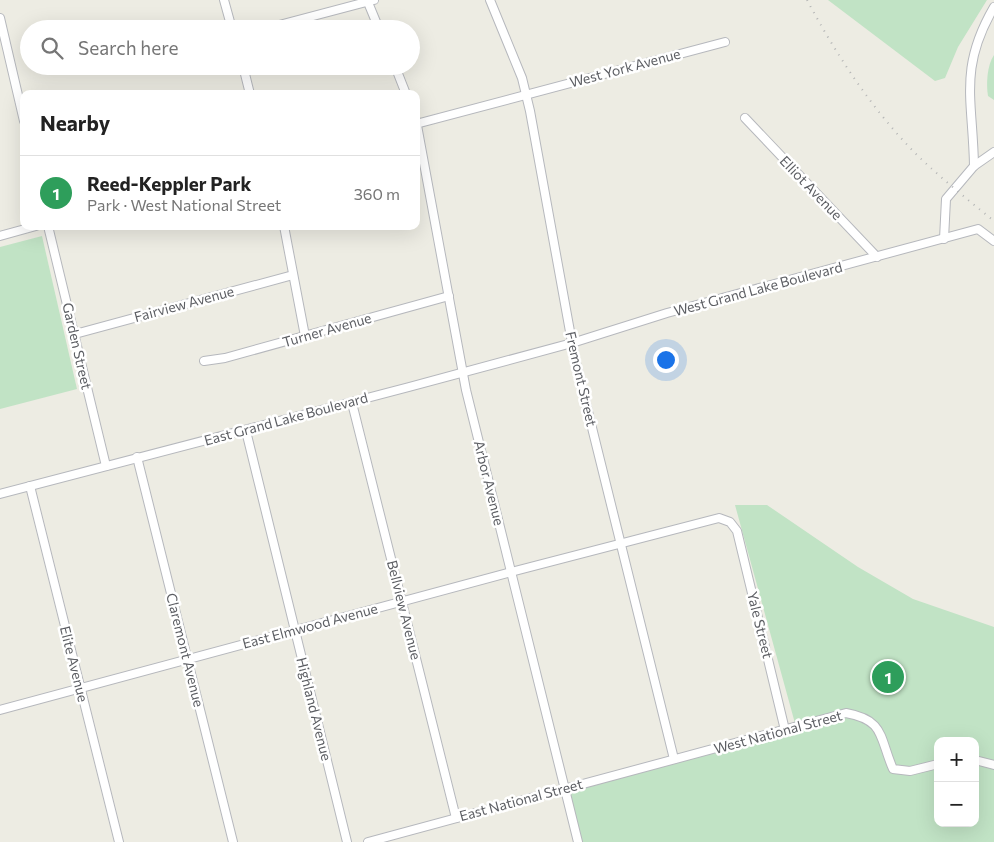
<!DOCTYPE html>
<html lang="en">
<head>
<meta charset="utf-8">
<style>
	:root { --surface:#fff; --page:#f6f6f6; --text:#222; --muted:#767676; --line:#e0e0e0; --accent:#b45309 }
	body { margin:0; font-family:Commissioner,sans-serif; background:var(--page); color:var(--text) }
	.controls { position:absolute; right:15px; bottom:15px; display:grid; overflow:hidden; border-radius:10px; box-shadow:0 5px 20px #0002 }
	.controls button { width:45px; height:45px; display:grid; place-items:center; padding:0; border:0; border-bottom:1px solid var(--line); background:var(--surface); color:var(--text); font:25px sans-serif }
	.you { position:absolute; left:665px; top:359px; width:18px; height:18px; margin:-12px; border:4px solid #fff; border-radius:50%; background:#1a73e8; box-shadow:0 0 0 8px #1a73e833 }
	.badge { display:grid; place-items:center; width:32px; height:32px; border-radius:50%; background:var(--accent); color:#fff; font-size:16px; font-weight:700 }
	.pin { position:absolute; translate:-50% -50%; border:2px solid #fff; box-shadow:0 1px 5px #0006 }
	.list { margin:0; padding:0; list-style:none }
	h2 { display:flex; justify-content:space-between; align-items:center; height:65px; margin:0; padding:0 20px; font-size:21px }
	h2 small { font-size:16px; font-weight:400; color:var(--muted) }
	.list li { display:grid; grid-template-columns:32px 1fr auto; gap:15px; align-items:center; box-sizing:border-box; height:75px; padding:0 20px; border-top:1px solid var(--line) }
	.list b { display:block; font-size:19px; white-space:nowrap }
	.list p { margin:0; font-size:16px; white-space:nowrap; color:var(--muted) }
	.list em { font-size:16px; font-style:normal; color:var(--muted) }
	.icon { flex:none; width:28px; height:28px; fill:none; stroke:currentColor; stroke-width:2; stroke-linecap:round; stroke-linejoin:round }
	.map { position:relative; flex:none; width:994px; height:842px; overflow:hidden }
	.search { position:absolute; background:var(--surface); box-shadow:0 5px 20px #0002; left:20px; top:20px; width:400px; height:55px; display:flex; align-items:center; gap:12px; box-sizing:border-box; padding:0 18px; border-radius:28px; color:var(--muted); font-size:19px }
	.panel { position:absolute; background:var(--surface); box-shadow:0 5px 20px #0002; left:20px; top:90px; width:400px; height:140px; border-radius:10px }
	.map>svg:first-child { display:block }
</style>
</head>
<body>
<div class="map">
<svg width="994" height="842" viewBox="0 0 994 842">
	<rect width="100%" height="100%" fill="#edece3"/>
	<!-- green -->
	<g fill="#c1e3c5" fill-rule="evenodd">
		<path d="M828 0H987L958 47 945 78 935 81Z"/>
		<path d="M994 55V100L988 96C986 84 987 65 994 55Z"/>
		<path d="M42 236 77 389 0 409V247Z"/>
		<path d="M735 505H767L858 567 913 599 994 627V842H578L565 788 796 727ZM938 741H975V823H938Z"/>
	</g>
	<g fill="none" stroke-linecap="round" stroke-linejoin="round">
		<defs>
			<g id="minor">
				<path d="M224 0 232 29"/>
				<path d="M367 0 379 29"/>
				<path d="M490 0 522 78 530 111 575 359 674 759"/>
				<path d="M0 18 24 121"/>
				<path d="M264 29 374 0"/>
				<path d="M243 66 250 94"/>
				<path d="M395 66 406 94"/>
				<path d="M745 118 877 257"/>
				<path d="M416 120 466 390 578 842"/>
				<path d="M416 124 725 42"/>
				<path d="M974 166C973 100 958 69 994 7"/>
				<path d="M48 226 106 466"/>
				<path d="M284 226 305 336"/>
				<path d="M0 236 36 226"/>
				<path d="M944 239 946 199 974 166 994 152"/>
				<path d="M75 334 293 275"/>
				<path d="M204 361 225 358 449 296"/>
				<path d="M352 403 456 818"/>
				<path d="M246 431 347 842"/>
				<path d="M137 457 233 842"/>
				<path d="M30 486 119 842"/>
				<path d="M0 494 409 387 572 343 667 313 978 229 994 241"/>
				<path d="M0 710 511 572 719 518 730 522 737 531 785 730"/>
				<path d="M975 760 994 765"/>
				<path d="M368 842 846 713C885 720 879 737 893 769L910 771 938 764"/>
			</g>
		</defs>
		<!-- minor casing -->
		<use href="#minor" stroke="#b6b8bd" stroke-width="10"/>
		<!-- minor -->
		<use href="#minor" stroke="#fff" stroke-width="8"/>
		<!-- rail -->
		<path stroke="#b4b5b5" stroke-width="2" stroke-dasharray="1 6" stroke-linecap="butt" d="M807 0C837 56 873 111 918 156 942 179 968 200 994 221"/>
	</g>
	<g text-anchor="middle" stroke-width="5" stroke-linejoin="round" paint-order="stroke">
		<!-- street labels -->
		<g font-size="14" fill="#5c5e63" stroke="#fff">
			<text transform="translate(625 68) rotate(-15)" y="5">West York Avenue</text>
			<text transform="translate(811 188) rotate(46)" y="5">Elliot Avenue</text>
			<text transform="translate(758 289) rotate(-15)" y="5">West Grand Lake Boulevard</text>
			<text transform="translate(184 304) rotate(-15)" y="5">Fairview Avenue</text>
			<text transform="translate(327 330) rotate(-16)" y="5">Turner Avenue</text>
			<text transform="translate(77 346) rotate(77)" y="5">Garden Street</text>
			<text transform="translate(581 379) rotate(77)" y="5">Fremont Street</text>
			<text transform="translate(286 419) rotate(-15)" y="5">East Grand Lake Boulevard</text>
			<text transform="translate(489 483) rotate(76)" y="5">Arbor Avenue</text>
			<text transform="translate(404 610) rotate(76)" y="5">Bellview Avenue</text>
			<text transform="translate(760 625) rotate(76)" y="5">Yale Street</text>
			<text transform="translate(310 626) rotate(-15)" y="5">East Elmwood Avenue</text>
			<text transform="translate(185 650) rotate(76)" y="5">Claremont Avenue</text>
			<text transform="translate(74 664) rotate(76)" y="5">Elite Avenue</text>
			<text transform="translate(314 709) rotate(76)" y="5">Highland Avenue</text>
			<text transform="translate(778 732) rotate(-15)" y="5">West National Street</text>
			<text transform="translate(521 800) rotate(-15)" y="5">East National Street</text>
		</g>
	</g>
</svg>
<div class="controls">
<button>+</button>
<button>−</button>
</div>
<div class="you"></div>
<div class="pin badge" style="left:888px;top:677px;background:#2e9e5b">1</div>
<div class="search"><svg class="icon" aria-label="search" viewBox="0 0 24 24"><circle cx="10" cy="10" r="6"/><path d="M15 15l6 6"/></svg>Search here</div>
<section class="panel">
<h2>Nearby<small></small></h2>
<ul class="list">
<li><span class="badge" style="background:#2e9e5b">1</span><div><b>Reed-Keppler Park</b><p>Park · West National Street</p></div><em>360 m</em></li>
</ul>
</section>
</div>
</body>
</html>
